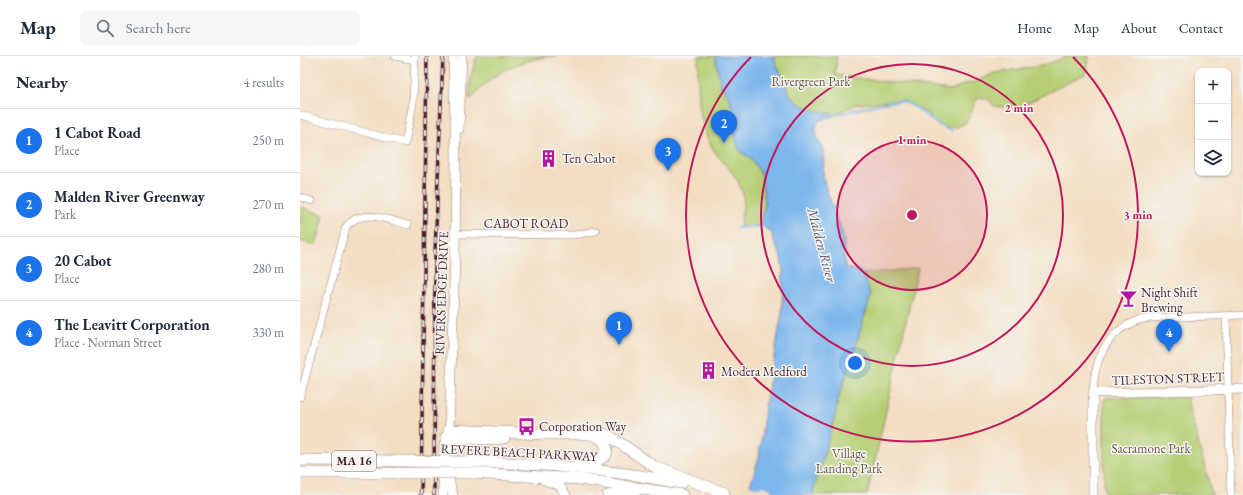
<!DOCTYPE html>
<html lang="en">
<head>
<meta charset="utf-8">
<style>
	:root { --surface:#fff; --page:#f6f6f7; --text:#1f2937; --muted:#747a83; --line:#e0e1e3; --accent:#1a73e8 }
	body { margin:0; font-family:"EB Garamond",serif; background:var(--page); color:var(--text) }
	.controls { position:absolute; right:12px; top:12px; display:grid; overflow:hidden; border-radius:8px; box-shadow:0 1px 3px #0004 }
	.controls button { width:36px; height:36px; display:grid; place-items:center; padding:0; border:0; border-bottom:1px solid var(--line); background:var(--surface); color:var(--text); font:20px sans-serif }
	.you { position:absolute; left:555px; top:307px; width:14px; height:14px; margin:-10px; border:3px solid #fff; border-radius:50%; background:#1a73e8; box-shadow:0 0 0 6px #1a73e833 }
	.badge { display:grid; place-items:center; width:26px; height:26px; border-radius:50%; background:var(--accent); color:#fff; font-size:13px; font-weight:700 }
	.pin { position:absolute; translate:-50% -33px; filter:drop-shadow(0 1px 2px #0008) }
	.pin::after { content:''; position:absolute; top:21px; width:14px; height:12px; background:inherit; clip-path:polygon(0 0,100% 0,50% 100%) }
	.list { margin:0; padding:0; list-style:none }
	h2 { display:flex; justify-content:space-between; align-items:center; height:52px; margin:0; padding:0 16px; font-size:17px }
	h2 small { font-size:13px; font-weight:400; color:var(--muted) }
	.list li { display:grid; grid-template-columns:26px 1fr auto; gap:12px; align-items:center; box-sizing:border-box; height:64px; padding:0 16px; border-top:1px solid var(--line) }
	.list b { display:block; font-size:15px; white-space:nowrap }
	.list p { margin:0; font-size:13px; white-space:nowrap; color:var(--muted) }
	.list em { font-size:13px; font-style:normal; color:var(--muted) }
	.icon { flex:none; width:22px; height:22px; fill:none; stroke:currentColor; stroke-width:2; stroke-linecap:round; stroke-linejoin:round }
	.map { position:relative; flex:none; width:943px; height:439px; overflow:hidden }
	header { display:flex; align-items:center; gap:24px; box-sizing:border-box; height:56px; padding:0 20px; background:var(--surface); border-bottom:1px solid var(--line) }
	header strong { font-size:19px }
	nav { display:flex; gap:22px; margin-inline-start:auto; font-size:14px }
	.search { width:280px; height:36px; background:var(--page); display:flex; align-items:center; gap:10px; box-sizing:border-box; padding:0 14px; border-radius:8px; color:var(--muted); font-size:15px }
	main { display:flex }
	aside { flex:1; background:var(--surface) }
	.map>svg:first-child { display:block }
</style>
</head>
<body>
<header>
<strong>Map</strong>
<div class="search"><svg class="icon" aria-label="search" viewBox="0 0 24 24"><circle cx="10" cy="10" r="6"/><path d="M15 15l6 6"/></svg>Search here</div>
<nav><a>Home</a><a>Map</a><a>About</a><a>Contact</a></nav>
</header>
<main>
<aside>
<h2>Nearby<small>4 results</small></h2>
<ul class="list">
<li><span class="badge">1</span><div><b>1 Cabot Road</b><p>Place</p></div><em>250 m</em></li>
<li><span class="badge">2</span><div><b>Malden River Greenway</b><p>Park</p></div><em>270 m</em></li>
<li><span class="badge">3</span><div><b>20 Cabot</b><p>Place</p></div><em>280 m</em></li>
<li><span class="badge">4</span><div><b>The Leavitt Corporation</b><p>Place · Norman Street</p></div><em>330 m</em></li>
</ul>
</aside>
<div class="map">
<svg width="943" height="439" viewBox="0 0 943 439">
	<rect width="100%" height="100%" fill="#f6f6f2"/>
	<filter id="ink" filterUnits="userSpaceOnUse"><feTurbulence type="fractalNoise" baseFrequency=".025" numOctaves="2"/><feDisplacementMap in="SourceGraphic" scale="8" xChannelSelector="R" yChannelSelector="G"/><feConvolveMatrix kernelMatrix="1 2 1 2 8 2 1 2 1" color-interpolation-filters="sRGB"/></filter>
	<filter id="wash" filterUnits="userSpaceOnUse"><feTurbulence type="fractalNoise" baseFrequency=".012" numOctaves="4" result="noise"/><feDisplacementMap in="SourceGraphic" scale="16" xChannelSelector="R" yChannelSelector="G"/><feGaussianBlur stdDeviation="0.9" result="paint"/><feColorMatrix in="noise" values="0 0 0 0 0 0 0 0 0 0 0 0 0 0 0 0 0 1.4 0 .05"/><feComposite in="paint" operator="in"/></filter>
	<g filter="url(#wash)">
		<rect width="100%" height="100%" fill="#f3dec2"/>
		<!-- green -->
		<g fill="#b6cf74" stroke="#807750">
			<path d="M177 0H255C222 3 193 15 172 42H169L171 20Z"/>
			<path d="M398 0H415L421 30 431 44 434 75 437 88 440 95 450 102 461 117 465 146 461 169 441 172C440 159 446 148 442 135 437 118 422 107 413 93 396 64 398 32 398 0Z"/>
			<path d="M473 0H537L535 19 650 34 672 26 673 27 694 17 741 10 769 0H789L787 17 715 53 694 50 688 43 680 41C672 47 673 55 668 63 661 74 645 74 635 67 631 65 630 61 630 59L603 44 556 48 534 59 512 54 497 47 491 41Z"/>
			<path d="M1 151 24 159 16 189 0 185Z"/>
			<path d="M618 212 567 439H512L535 360 538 343 552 302 571 239 563 218Z"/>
			<path d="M886 340 912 439H808L804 433V344L806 342Z"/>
		</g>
		<!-- water -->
		<path fill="#7bb6ec" stroke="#626a8c" d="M415 0H473C493 44 484 48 536 59L520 64C509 77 523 86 524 99 524 108 522 119 525 129 530 146 539 162 543 179 546 189 542 202 546 212L559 214 563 218 571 239 552 302 538 343 535 360 512 439H447L459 401 465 350 482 257 483 213 480 197 476 191 471 176 461 169 465 147 461 117 450 102 440 95 437 88 434 75 431 44 421 30Z"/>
		<!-- pier -->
		<path fill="#f3dec2" d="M448 429 460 432 461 430 466 431 471 433 470 435 484 439H445Z"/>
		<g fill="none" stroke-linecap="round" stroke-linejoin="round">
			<!-- stream -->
			<g stroke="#7bb6ec" stroke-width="2">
				<path d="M533 59C549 57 591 42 604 46 621 51 632 69 652 75"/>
				<path d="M435 172 463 170"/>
			</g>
		</g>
	</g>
	<g filter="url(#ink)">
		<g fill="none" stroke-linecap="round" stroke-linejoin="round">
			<defs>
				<g id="minor">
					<path d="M95 0 115 4"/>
					<path d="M0 59 105 87 113 47 115 0"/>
					<path d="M0 141 12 145"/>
					<path d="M156 178 274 179 296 175"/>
					<path d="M926 260 931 439"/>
					<path d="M793 337C794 306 805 277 836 265 851 260 869 261 885 261 904 260 924 260 943 259"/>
					<path d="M0 341 46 171C61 151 89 164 108 169"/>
				</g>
				<g id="major">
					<path d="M153 0 156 101 155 201 149 374C154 395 145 420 153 439"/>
					<path d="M159 73 162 0"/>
					<path d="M244 424 259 429 266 439"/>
					<path d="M143 439 144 389 149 376"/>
					<path d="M307 439 337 435"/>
					<path d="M793 439V337L943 333"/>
				</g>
				<g id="highway">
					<path d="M149 374 245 378H304L311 381 355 411 424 437"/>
					<path d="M146 381 184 383 204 382"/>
					<path d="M0 404 99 405"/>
					<path d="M172 406C242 407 312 414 381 427"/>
					<path d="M281 408 297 405 306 399C309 389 302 382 293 379"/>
					<path d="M0 417H99"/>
					<path d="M172 417 279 423 382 439"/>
				</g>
			</defs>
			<!-- minor casing -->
			<use href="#minor" stroke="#9e7e76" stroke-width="8"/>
			<!-- major casing -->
			<use href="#major" stroke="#9e7e76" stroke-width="10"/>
			<!-- highway casing -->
			<use href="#highway" stroke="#9e7e76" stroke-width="12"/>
			<!-- minor -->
			<use href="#minor" stroke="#fff" stroke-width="7"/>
			<!-- major -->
			<use href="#major" stroke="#fff" stroke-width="9"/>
			<!-- highway -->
			<use href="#highway" stroke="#fff" stroke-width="11"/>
			<defs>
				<g id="rail">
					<path d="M121 439 127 0"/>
					<path d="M134 439 135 196 143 0"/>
				</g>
			</defs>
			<!-- rail casing -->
			<use href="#rail" stroke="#4a1f2b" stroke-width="3.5"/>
			<!-- rail -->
			<use href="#rail" stroke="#f6f6f2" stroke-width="2" stroke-dasharray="6" stroke-linecap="butt"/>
			<defs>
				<g id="highway-bridge">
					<path d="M99 405 172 406"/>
					<path d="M99 417H172"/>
				</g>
			</defs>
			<!-- highway-bridge casing -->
			<use href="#highway-bridge" stroke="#9e7e76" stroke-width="12" stroke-linecap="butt"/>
			<!-- highway-bridge -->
			<use href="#highway-bridge" stroke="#fff" stroke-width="11"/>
		</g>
	</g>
	<!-- distance rings -->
	<circle cx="612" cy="159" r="75" fill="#c2185b" fill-opacity=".12"/>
	<g fill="none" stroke="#c2185b" stroke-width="2">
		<circle cx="612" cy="159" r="75"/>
		<circle cx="612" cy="159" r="151"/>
		<path d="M773 1A226 226 0 1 1 451 1"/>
	</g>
	<!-- icons -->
	<defs>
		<symbol id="building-bare" viewBox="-9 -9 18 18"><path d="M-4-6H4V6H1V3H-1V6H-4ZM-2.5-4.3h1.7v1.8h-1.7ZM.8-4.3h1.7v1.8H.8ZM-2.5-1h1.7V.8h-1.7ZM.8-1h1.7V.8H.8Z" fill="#b5179e" stroke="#f6f6f2" stroke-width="2.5" paint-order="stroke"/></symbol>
		<symbol id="bar-bare" viewBox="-9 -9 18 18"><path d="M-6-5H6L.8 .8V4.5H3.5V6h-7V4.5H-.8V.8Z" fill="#b5179e" stroke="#f6f6f2" stroke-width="2.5" paint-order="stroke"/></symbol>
		<symbol id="bus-bare" viewBox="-9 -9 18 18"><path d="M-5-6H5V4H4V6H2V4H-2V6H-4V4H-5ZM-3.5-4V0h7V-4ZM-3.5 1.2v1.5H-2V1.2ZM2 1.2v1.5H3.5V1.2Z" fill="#b5179e" stroke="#f6f6f2" stroke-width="2.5" paint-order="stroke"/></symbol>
	</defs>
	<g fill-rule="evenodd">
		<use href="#building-bare" x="236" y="90" width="25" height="25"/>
		<use href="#bar-bare" x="816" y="230" width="25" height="25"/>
		<use href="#building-bare" x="396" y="302" width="25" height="25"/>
		<use href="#bus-bare" x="214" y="358" width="25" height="25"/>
	</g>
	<g text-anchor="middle" stroke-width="3" stroke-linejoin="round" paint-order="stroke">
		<!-- shield labels -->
		<rect fill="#f6f6f2" stroke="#7e6067" stroke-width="1" x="32" y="395" width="44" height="20" rx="3"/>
		<g font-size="12" font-weight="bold" fill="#4a1f2b">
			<text x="54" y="409">MA 16</text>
		</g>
		<!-- park labels -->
		<g font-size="13" fill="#6a5441" stroke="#f6f6f2">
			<text x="511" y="30">Rivergreen Park</text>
			<text x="851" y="397">Sacramone Park</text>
			<text x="549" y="402">Village<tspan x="549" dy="15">Landing Park</tspan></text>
		</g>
		<!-- poi labels -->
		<g font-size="13" fill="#4a1f2b" stroke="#f6f6f2" text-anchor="start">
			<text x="262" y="107">Ten Cabot</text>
			<text x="841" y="241">Night Shift<tspan x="841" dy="15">Brewing</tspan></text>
			<text x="421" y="320">Modera Medford</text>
			<text x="239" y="375">Corporation Way</text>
		</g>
		<!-- street labels -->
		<g font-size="13" fill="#4a1f2b" stroke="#f6f6f2">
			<text x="226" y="172">CABOT ROAD</text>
			<text transform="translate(141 237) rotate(-88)" y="5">RIVERS EDGE DRIVE</text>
			<text transform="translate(868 322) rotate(-2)" y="5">TILESTON STREET</text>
			<text transform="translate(219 396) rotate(3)" y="5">REVERE BEACH PARKWAY</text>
		</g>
		<!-- water labels -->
		<g font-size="14" font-style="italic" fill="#5b546f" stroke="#f6f6f2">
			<text transform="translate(522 189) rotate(75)" y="5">Malden River</text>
		</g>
	</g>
	<circle cx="612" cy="159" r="6" fill="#c2185b" stroke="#f6f6f2" stroke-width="2"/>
	<g font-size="12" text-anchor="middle" font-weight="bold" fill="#c2185b" stroke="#f6f6f2" stroke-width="3" stroke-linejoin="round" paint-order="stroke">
		<text x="719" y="56">2 min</text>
		<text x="612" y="88">1 min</text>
		<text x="838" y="163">3 min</text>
	</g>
</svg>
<div class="controls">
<button>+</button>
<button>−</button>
<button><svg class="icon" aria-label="layers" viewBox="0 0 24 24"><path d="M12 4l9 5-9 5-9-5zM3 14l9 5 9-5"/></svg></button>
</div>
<div class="you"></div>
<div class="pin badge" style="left:319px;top:289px">1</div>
<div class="pin badge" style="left:424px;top:87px">2</div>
<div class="pin badge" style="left:368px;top:115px">3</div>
<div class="pin badge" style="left:869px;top:296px">4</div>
</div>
</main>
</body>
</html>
